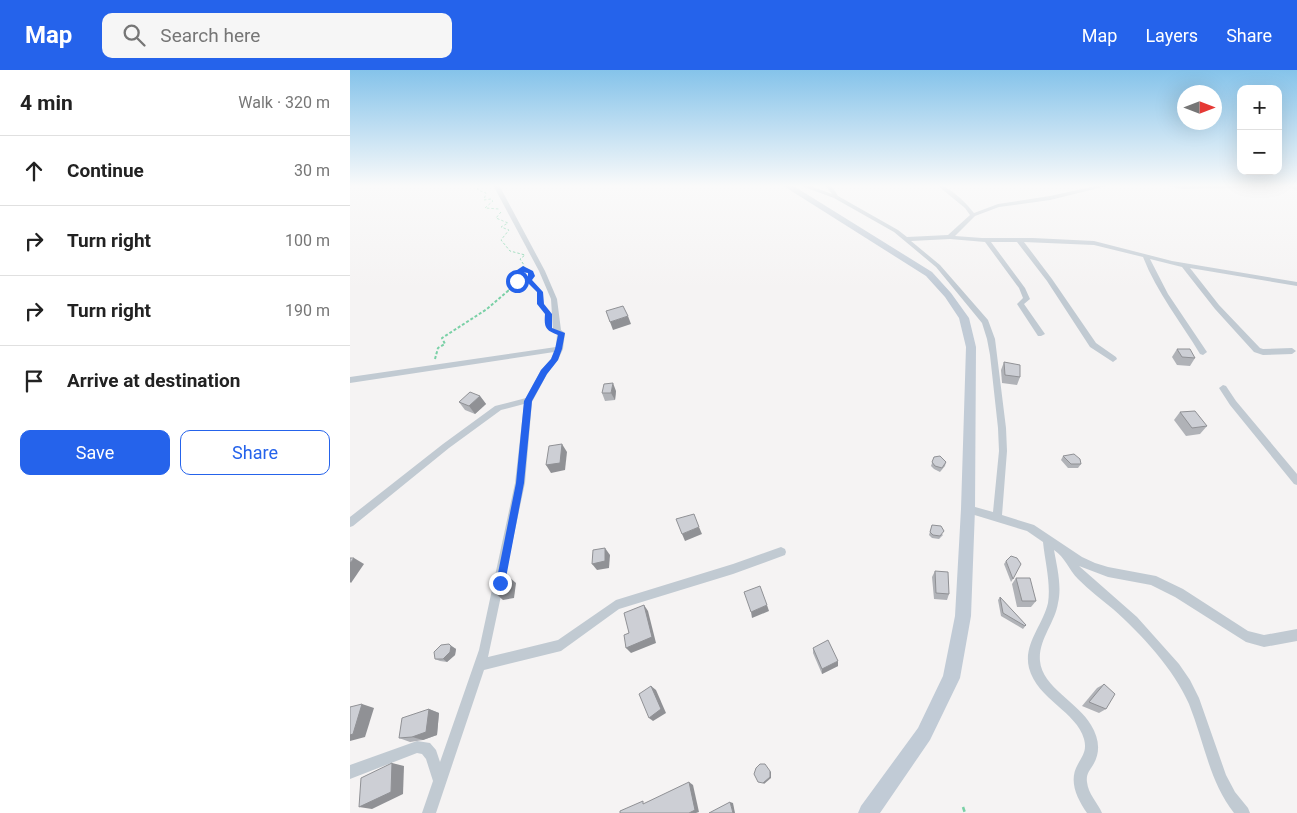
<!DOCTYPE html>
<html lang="en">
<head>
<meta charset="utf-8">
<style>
	:root { --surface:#fff; --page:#f6f6f6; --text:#222; --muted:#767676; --line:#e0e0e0; --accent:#2563eb }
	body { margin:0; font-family:Roboto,sans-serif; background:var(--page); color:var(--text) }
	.controls { position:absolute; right:15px; top:15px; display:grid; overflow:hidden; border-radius:10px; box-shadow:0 5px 20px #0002 }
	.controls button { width:45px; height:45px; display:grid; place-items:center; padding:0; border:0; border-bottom:1px solid var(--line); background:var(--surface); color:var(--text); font:25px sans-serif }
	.compass { position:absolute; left:827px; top:15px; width:45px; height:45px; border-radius:50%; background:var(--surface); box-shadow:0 5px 20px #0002; rotate:90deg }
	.stop { position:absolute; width:15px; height:15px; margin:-11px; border:4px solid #2563eb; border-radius:50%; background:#fff }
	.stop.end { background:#2563eb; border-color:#fff; box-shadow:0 1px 5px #0008 }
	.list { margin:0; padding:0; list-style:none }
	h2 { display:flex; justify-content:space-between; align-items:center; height:65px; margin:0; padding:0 20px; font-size:21px }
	h2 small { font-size:16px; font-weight:400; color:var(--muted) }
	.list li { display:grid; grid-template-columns:32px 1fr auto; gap:15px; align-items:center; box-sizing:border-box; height:70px; padding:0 20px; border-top:1px solid var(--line) }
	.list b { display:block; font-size:19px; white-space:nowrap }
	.list em { font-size:16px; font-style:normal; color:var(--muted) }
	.actions { display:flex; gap:10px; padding:15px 20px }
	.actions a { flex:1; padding:11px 0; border:1px solid var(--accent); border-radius:10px; text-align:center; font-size:18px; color:var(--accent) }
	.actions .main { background:var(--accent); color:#fff }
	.icon { flex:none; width:28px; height:28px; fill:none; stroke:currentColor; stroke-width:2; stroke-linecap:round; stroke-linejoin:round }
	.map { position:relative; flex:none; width:947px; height:743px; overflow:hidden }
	header { display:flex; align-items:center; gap:30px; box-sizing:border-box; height:70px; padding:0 25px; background:var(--accent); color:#fff }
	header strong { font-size:24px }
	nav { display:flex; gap:28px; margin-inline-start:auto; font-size:18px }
	.search { width:350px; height:45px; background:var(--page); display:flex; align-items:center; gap:12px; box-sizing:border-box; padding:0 18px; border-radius:10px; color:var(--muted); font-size:19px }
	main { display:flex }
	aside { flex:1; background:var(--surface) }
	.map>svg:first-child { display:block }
</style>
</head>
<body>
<header>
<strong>Map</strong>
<div class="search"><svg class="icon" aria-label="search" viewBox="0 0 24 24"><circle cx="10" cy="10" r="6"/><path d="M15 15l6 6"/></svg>Search here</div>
<nav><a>Map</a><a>Layers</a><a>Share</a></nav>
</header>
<main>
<aside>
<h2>4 min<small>Walk · 320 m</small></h2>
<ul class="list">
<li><svg class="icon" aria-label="ahead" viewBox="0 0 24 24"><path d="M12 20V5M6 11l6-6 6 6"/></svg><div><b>Continue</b></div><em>30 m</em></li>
<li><svg class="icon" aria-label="right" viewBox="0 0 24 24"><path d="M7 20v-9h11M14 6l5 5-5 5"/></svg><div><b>Turn right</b></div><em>100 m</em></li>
<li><svg class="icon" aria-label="right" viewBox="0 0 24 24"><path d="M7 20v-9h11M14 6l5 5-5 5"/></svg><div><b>Turn right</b></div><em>190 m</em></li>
<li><svg class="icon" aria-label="arrive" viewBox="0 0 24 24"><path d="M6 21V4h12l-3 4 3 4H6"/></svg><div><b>Arrive at destination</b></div></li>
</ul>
<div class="actions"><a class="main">Save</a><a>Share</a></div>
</aside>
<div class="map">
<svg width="947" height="743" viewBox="0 0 947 743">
	<rect width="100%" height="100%" fill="#f5f3f3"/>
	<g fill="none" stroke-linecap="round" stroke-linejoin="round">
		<!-- path-far2 -->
		<g stroke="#7ad0a6" stroke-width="1" stroke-dasharray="2.5 2" stroke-linecap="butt">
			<path d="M130 115 127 117 128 120 136 123 134 130 141 129 143 131 135 138 149 139"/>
			<path d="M151 142 146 148 158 153 151 157 159 160 151 170 160 181 175 185 170 189 174 195 173 201H180L181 206 178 210 189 221"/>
			<path d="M158 221 165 211 167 202 173 198"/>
		</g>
		<!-- path-far1 -->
		<g stroke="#7ad0a6" stroke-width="2" stroke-dasharray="3 2" stroke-linecap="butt">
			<path d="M188 220 190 222V234L195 238"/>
			<path d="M85 289 88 278 95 274 92 268 137 239 159 220"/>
		</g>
		<!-- path -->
		<path stroke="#7ad0a6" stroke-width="2.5" stroke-dasharray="5 4" stroke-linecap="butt" d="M613 737 615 743"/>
		<!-- street -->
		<g fill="#c1cad2" fill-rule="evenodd">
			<path d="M143 115H149L195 201 207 229 211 260 215 263 213 279 208 290 197 304 182 332 175 413 138 587 208 570 266 530 383 494 431 477 435 479 436 482 435 485 383 504 269 539 211 581 134 600 86 743H72L83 711 76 689 72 684 67 683 0 709V695L67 671 80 673 86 680 90 692 129 580 165 413 174 334 151 340 99 378 3 456 0 457V447L93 374 145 336 176 328 191 300 201 289 204 282 0 313V307L206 277 207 264 203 261 201 229 189 201Z"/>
			<path d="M449 115H458L482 124 475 115H481L488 126 548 160 557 167 598 165 620 145 615 138 587 115C599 115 617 134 624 143L648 134 700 126 750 115H761L700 130 649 137 625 146 605 166 632 168H683L744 171 822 191 947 212V216L840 198 869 235 910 278 913 279 942 278 946 281 942 284 913 285 904 282 865 239 832 197 800 189 818 224 857 282 853 285 850 284C831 252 807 223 793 187L744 175 674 172 702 209 746 273 766 287 767 289 763 292 740 277 697 211 667 172H641L675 218 680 229 674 234 695 264 691 266H688L667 234 673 228 669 218 635 172 600 169 561 171 590 195 638 250 645 269 656 358 657 381 652 445 684 455 732 487 745 493 758 497 806 506 833 519 898 561 914 565 947 559V571L914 577 896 572 825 527 801 515 758 507 729 496 787 547 829 594 840 610 849 628 876 705 885 722 898 738 900 743H884C859 711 854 671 839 634 824 599 791 564 763 539 751 529 739 520 728 509 719 500 715 487 704 480 707 497 712 516 708 533 705 553 688 570 690 591 692 617 729 633 741 655 749 668 751 682 743 695 739 701 736 705 737 712 738 724 748 733 752 743H737C727 728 718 711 728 694 733 685 737 680 734 669 727 642 687 629 679 598 673 574 693 555 698 533 701 513 695 492 693 472L677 461 618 443 615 442 613 439 615 436 618 435 643 442 649 381 648 358 640 285 637 269 632 253 586 197 544 162 484 128Z"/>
			<path d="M809 115H927L924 117 833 119Z"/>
			<path d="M933 115 947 116V120L934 116Z"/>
			<path d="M873 315 876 316 886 331 947 404V415L944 414 880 335 869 318Z"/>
		</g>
		<!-- secondary -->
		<path fill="#c1cbd6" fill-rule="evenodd" d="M432 115H442L582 202 601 223 619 248 626 277 625 439 621 546 610 608 580 670 530 743H508L511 736 568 658 593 606 605 546 611 439 616 277 609 248 595 227 576 206Z"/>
	</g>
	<!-- wall -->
	<g fill="#b0b2b7">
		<path d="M827 279 845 288 840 296 827 295 822 287Z"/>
		<path d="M654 292 670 307 667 315 652 313 651 300Z"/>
		<path d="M266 321 265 330 255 331 252 323Z"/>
		<path d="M130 326 136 334 125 344 115 340 109 332Z"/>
		<path d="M830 342 857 356 850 364 836 366 824 350Z"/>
		<path d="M713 386 731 394 728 398H718L711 390Z"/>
		<path d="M584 387 596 392 595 396 590 402 584 399 581 396Z"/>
		<path d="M582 455 593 465 589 469 582 468 579 465Z"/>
		<path d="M656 491 663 509 661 512 654 494Z"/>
		<path d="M585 501 599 524 597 530 584 529 582 507Z"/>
		<path d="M666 508 686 531 681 537H667L662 514Z"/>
		<path d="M650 527 676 555 673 559 651 546 648 530Z"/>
		<path d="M99 574 106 579 105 585 97 592 90 591 85 589Z"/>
		<path d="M463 578 488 596 472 604 463 583Z"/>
		<path d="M754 614 756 639 749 643 732 636 747 618Z"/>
		<path d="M79 639 89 643 87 665 73 670 60 672 49 668Z"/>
	</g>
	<!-- shaded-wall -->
	<g fill="#909195">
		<path d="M278 246 281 254 263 260 260 252Z"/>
		<path d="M263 313 266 321 265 330 261 323Z"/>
		<path d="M130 326 136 334 125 344 119 336Z"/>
		<path d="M212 374 217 382 215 400 201 403 196 395Z"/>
		<path d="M349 457 352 464 335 471 332 464Z"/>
		<path d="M255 478 260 485 259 498 247 500 242 494Z"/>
		<path d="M4 488 14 494 1 513 0 512V493Z"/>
		<path d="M159 507 166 513 164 528 153 530 146 524Z"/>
		<path d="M294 535 298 541 306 573 281 583 276 578Z"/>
		<path d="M417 535 419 541 402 548 401 542Z"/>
		<path d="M101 576 106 579 105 585 97 592 93 589Z"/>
		<path d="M488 591V596L472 604V599Z"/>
		<path d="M301 616 306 620 316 643 303 651 299 648Z"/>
		<path d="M12 634 24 638 15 667 0 671V665Z"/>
		<path d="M79 639 89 643 87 665 73 670 62 667Z"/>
		<path d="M42 693 54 696 53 724 22 739 9 737Z"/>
		<path d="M420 701 421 702V708L414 714 413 713Z"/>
		<path d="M339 712 343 715 349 742 346 743H339Z"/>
		<path d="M380 732 383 733 385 743H383Z"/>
	</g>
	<!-- building -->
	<g fill="#cdcfd5" stroke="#909195">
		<path d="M273 236 278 246 260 252 256 241Z"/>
		<path d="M827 279H840L845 288 832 287Z"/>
		<path d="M654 292 670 295V307L655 305Z"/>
		<path d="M263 313 261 323H252L254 314Z"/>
		<path d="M120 322 130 326 119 336 109 332Z"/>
		<path d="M845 341 857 356 842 358 830 342Z"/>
		<path d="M212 374 210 393 196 395 199 376Z"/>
		<path d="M724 384 730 389 731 394H721L713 386Z"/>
		<path d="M590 386 596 392 592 398 585 396 582 392 584 387Z"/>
		<path d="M344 444 349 457 332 464 326 449Z"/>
		<path d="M582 455 591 456 594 461 590 466 583 465 580 462Z"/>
		<path d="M255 478V491L242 494 243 480Z"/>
		<path d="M661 486 667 488 671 494 663 509 656 491Z"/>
		<path d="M0 488H4L0 493Z"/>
		<path d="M585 501 598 502 599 524 586 523Z"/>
		<path d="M159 507 157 522 146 524 149 509Z"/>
		<path d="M666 508H680L686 531H672Z"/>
		<path d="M410 516 417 535 401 542 394 522Z"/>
		<path d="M650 527 676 555 675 556 653 543Z"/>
		<path d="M294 535 302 567 276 578 274 565 279 563 274 543Z"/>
		<path d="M478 570 488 591 472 599 463 578Z"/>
		<path d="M99 574 101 576 100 582 93 589H85L84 582 91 575Z"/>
		<path d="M754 614 765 624 756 639 739 632Z"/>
		<path d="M301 616 311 639 299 648 289 624Z"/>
		<path d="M12 634 3 664 0 665V637Z"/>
		<path d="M79 639 76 662 62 667 49 668 52 648Z"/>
		<path d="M42 693 41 722 9 737 11 708Z"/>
		<path d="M410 694H415L420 701V707L413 713 408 712 404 704 406 698Z"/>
		<path d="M339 712 345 740 339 743H270V741L293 731V734Z"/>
		<path d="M380 732 383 743H359Z"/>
	</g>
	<!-- sky -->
	<linearGradient id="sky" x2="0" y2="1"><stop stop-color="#85c3ea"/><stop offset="0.53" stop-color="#fafafa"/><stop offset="1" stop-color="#fafafa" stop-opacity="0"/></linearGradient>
	<rect width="947" height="219" fill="url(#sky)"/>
	<!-- route -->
	<path fill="#2563eb" d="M173 196 183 201 185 206 182 210 193 222 194 234 202 244V258L215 263 212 279 208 290 197 304 182 331 174 413 155 513 150 518 146 513 166 413 174 331 191 300 201 289 205 279 208 265C195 260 194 257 195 244L187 234V222L175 210 178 206V203L171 202 169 213 164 211V202Z"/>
</svg>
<div class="controls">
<button>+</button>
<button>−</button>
</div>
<svg class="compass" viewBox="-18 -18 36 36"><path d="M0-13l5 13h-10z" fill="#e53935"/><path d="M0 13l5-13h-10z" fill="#767676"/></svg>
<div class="stop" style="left:167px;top:211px"></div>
<div class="stop end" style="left:150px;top:513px"></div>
</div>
</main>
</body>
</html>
